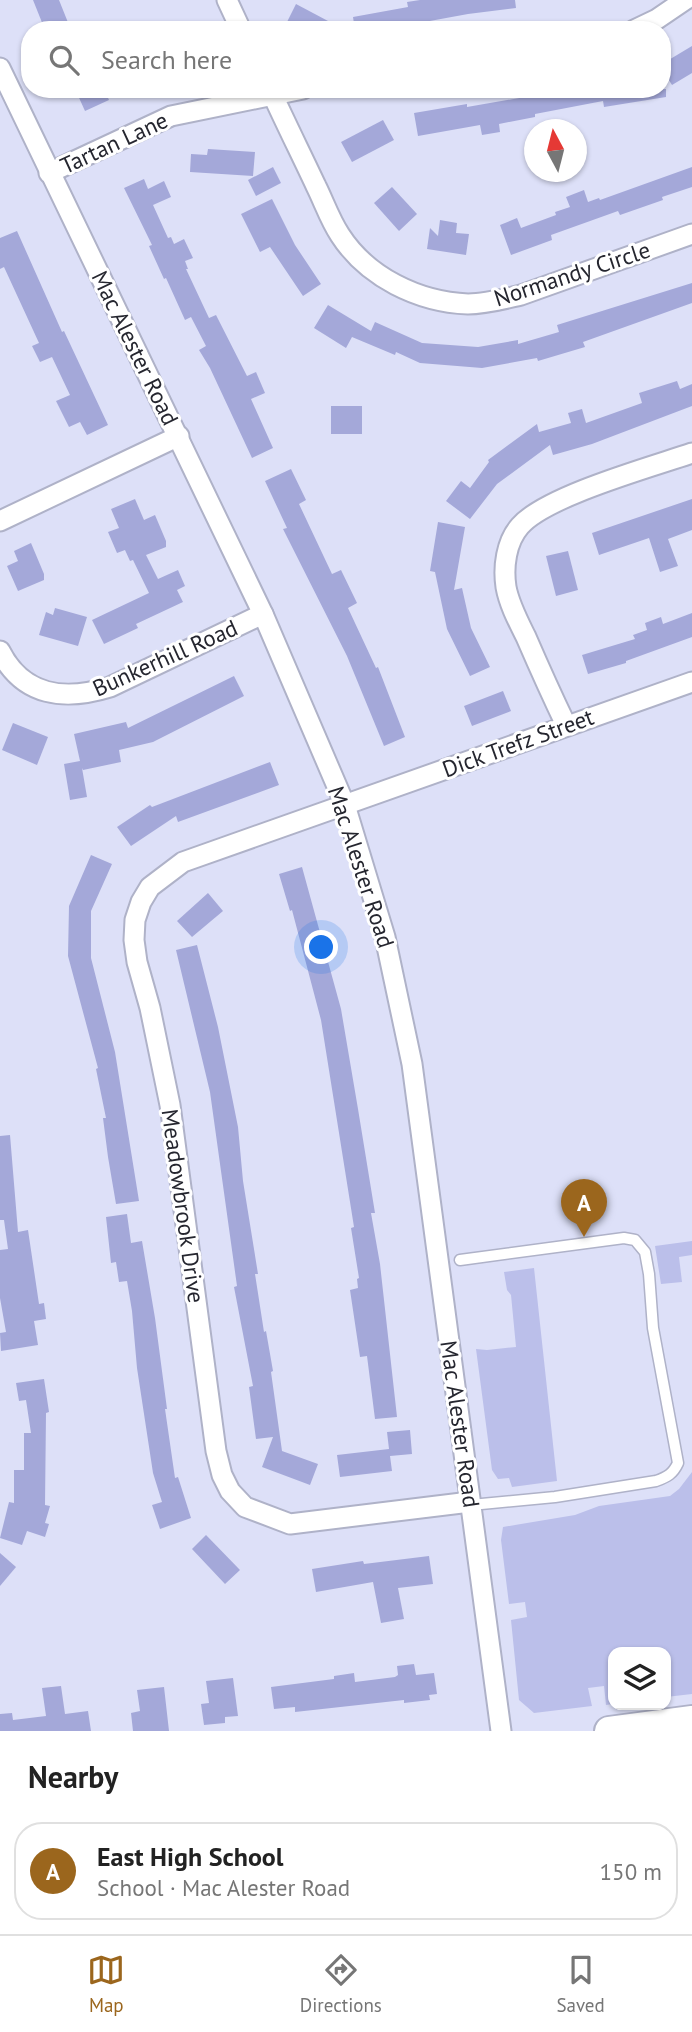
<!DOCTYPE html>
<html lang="en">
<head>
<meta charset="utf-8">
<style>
	:root { --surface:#fff; --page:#f6f6f6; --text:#222; --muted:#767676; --line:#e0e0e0; --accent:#9b661d }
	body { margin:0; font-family:"PT Sans",sans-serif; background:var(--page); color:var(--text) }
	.controls { position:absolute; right:21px; bottom:21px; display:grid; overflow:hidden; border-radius:14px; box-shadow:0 2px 5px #0004 }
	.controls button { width:63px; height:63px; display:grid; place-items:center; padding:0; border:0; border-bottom:2px solid var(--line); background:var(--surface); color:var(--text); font:35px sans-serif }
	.compass { position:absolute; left:524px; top:119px; width:63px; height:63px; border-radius:50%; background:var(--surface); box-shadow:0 2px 5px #0004; rotate:353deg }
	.you { position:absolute; left:322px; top:948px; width:24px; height:24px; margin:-18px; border:5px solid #fff; border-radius:50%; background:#1a73e8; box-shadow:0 0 0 10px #1a73e833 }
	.badge { display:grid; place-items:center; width:46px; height:46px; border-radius:50%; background:var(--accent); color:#fff; font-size:23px; font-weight:700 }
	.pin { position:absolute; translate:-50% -58px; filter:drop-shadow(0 2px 4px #0008) }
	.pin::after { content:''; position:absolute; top:37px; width:24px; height:21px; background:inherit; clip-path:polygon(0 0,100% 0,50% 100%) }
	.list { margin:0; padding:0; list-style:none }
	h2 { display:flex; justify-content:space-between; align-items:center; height:91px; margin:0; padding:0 28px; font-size:30px }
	h2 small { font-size:23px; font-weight:400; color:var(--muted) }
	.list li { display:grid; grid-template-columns:46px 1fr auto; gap:21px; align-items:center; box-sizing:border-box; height:98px; margin:0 14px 14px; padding:0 14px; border:2px solid var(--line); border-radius:28px }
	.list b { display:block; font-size:26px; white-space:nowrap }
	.list p { margin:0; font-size:23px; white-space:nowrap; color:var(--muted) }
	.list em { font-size:23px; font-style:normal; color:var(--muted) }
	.icon { flex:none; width:38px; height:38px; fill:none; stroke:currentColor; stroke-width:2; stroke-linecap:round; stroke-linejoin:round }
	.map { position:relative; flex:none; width:692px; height:1731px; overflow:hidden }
	.search { position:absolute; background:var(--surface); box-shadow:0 2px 5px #0004; left:21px; right:21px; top:21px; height:77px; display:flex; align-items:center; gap:18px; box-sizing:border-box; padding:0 24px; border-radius:28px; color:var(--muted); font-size:26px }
	.sheet { height:203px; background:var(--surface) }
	nav { display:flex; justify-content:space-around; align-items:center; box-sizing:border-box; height:98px; border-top:2px solid var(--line); background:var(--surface); font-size:19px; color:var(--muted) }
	nav a { display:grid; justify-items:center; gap:4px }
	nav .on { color:var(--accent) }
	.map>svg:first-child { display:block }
</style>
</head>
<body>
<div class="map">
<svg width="692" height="1731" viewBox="0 0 692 1731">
	<rect width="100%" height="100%" fill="#dde0f8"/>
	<!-- green -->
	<g fill="#bbbfea">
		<path d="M692 1241V1255L679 1257 682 1282 661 1284 655 1246Z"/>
		<path d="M534 1268 557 1481 512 1487 509 1478 498 1479 492 1470 476 1349 487 1350 516 1347 511 1295 507 1290 504 1272Z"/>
		<path d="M692 1472V1694L666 1697V1652H613V1704L606 1705 604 1686 588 1688 592 1706 534 1713 519 1700 511 1620 527 1617 525 1602 509 1604 501 1540 503 1527 575 1515 599 1506 670 1496 679 1489Z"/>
	</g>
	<!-- building -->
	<g fill="#a4a8d9">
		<path d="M33 0H59L71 30H45Z"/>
		<path d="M420 0H515L516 8 468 14 397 27V30H355L353 17 408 7 407 2Z"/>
		<path d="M296 4 345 30H297L286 24Z"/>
		<path d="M692 46V73L672 85 662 69V64Z"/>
		<path d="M75 89H104L109 100 85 111Z"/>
		<path d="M552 89H666V97L604 107 603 101 535 114V117L499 124 500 132 482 135 480 125 418 136 414 113 467 104V107L542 94V91Z"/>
		<path d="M383 120 394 140 352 162 341 142Z"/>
		<path d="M208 149 255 152 253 176 190 172 191 154 207 155Z"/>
		<path d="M273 167 281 183 256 196 248 180Z"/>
		<path d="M692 167V187L662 197 663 200 620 215 618 211 551 235 552 240 511 255 500 225 517 218 521 228 556 215 555 212 570 207 566 197 584 190 588 202 599 198 600 200Z"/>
		<path d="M144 179 148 189 164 181 171 197 153 205 168 238 171 237 174 244 184 239 193 258 185 261 188 269H186L209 318 216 315 247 376 256 372 265 393 251 399 273 448 252 458 210 368 199 350 206 346 191 317 185 320 166 278 164 279 149 246 152 245 124 188Z"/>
		<path d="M392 187 417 214 399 231 374 203Z"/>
		<path d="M272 199 295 245 321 284 303 296 270 247 260 252 241 214Z"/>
		<path d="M440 220 457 223 456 233 469 234 466 255 427 249 430 228 438 236Z"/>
		<path d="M17 231 62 332 64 331 108 425 87 435 80 422 69 427 56 401 70 395 52 357 40 362 32 346 39 343 4 267 0 269V238Z"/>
		<path d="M692 283V303L583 342 585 347 538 361 537 358 482 368 420 363 396 352 395 355 352 337 346 348 314 328 328 305 371 331 375 322 422 343 478 347 518 340V344L559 332 557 325Z"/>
		<path d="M677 381 680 389 692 384V406L592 444 553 455 550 445 497 484 470 519 446 501 461 481 470 488 489 462 488 460 537 424 539 432 571 423 568 413 582 409 586 423 642 403 639 393Z"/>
		<rect x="331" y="406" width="31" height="28"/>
		<path d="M291 469 306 500 299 504 332 574 341 570 357 603 348 608 376 668 378 667 405 737 384 746 347 656 283 529 287 528 265 481Z"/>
		<path d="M135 499 144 520 155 515 166 541V547L146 555 158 579 178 570 185 586 177 590 183 602 136 624 138 628 104 644 92 620 149 593 133 560 130 561 125 550 117 553 108 532 119 528 111 509Z"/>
		<path d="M692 499V530L668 539 678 566 660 572 649 538 599 555 592 533Z"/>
		<path d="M438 522 465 527 454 590 462 588 471 628 490 667 470 676 447 629 435 572 430 571Z"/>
		<path d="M31 543 44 574V580L18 591 7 566 18 561 14 551Z"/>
		<path d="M568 551 578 590 556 596 546 556Z"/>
		<path d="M55 608 87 617 78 646 39 635 46 612 53 615Z"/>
		<path d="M692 613V637L626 661V663L588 674 582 655 635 639 633 635 647 630 645 623 661 617 663 624Z"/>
		<path d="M234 676 244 696 153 742 119 750 121 762 83 770 82 768 87 797 70 800 64 764 80 761 74 734 126 722 128 728Z"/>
		<path d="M503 691 511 711 472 726 464 706Z"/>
		<path d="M13 723 48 737 37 765 2 750Z"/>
		<path d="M270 762 279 785 178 822 176 816 131 846 117 827 150 805 152 807Z"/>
		<path d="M91 855 112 864 91 911V958L115 1052 139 1201 116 1204 108 1157 103 1118H106L96 1069 98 1068 68 956 69 906Z"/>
		<path d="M302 867 341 1009 358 1109 375 1213H371L380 1264 397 1417 375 1419 367 1356 360 1357 350 1290 358 1288 357 1279 359 1278 351 1228 354 1227 321 1020 292 910 290 911 279 874Z"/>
		<path d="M208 893 223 911 192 937 177 921Z"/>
		<path d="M197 945 218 1027 238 1127 243 1181 258 1274H255L264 1332 266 1331 273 1371 271 1372 282 1451 318 1464 310 1485 262 1467 273 1437 256 1439 249 1387 253 1386 234 1287 237 1286 210 1092 176 950Z"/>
		<path d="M10 1135 18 1232 28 1230 39 1304 44 1303 46 1319 34 1321 38 1345 1 1351 0 1333 6 1332 0 1298V1250L8 1249 4 1220H0V1136Z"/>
		<path d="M127 1214 131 1243 142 1241 155 1318 167 1409H165L175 1478 178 1477 191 1518 160 1529 152 1505 162 1502 153 1473 137 1368 132 1311 127 1281 119 1282 116 1262 111 1263 106 1217Z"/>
		<path d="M44 1379 49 1412 46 1413 45 1505 50 1506 45 1523 49 1524 45 1537 27 1531 22 1545 0 1538 9 1502 14 1503V1470H24V1433H31L26 1400 19 1401 16 1383Z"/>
		<path d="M410 1430 412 1454 390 1456 392 1471 340 1477 337 1455 389 1449 387 1432Z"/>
		<path d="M206 1535 240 1570 225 1584 192 1549Z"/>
		<path d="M0 1553 16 1567 0 1586Z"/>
		<path d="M429 1556 433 1584 398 1588 404 1619 381 1623 373 1582 316 1592 312 1569 363 1561 364 1564Z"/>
		<path d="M414 1664 416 1675 434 1673 437 1694 429 1695 430 1700 404 1703V1700L295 1712V1707L274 1709 271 1687 334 1679V1676L354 1673 355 1682 395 1677 398 1675 397 1666Z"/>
		<path d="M233 1678 238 1716 225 1717V1723L204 1725 201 1704 209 1703 206 1681Z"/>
		<path d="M61 1686 65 1714 88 1711 91 1731H0V1714L12 1713 13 1720 46 1716 42 1688Z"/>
		<path d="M164 1687 169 1731H133L131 1713 140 1711 137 1690Z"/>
	</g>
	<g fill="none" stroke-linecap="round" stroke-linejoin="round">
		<defs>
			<path id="lane" d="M460 1260 624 1238 635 1240 645 1252 649 1274 653 1328 678 1463C673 1474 667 1477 656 1481L555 1497 471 1505"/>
			<g id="street">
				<path d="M227 0 241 30"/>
				<path d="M634 30 657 19 685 0"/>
				<path d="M0 68 263 614 345 805 385 937 412 1064 501 1731"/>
				<path d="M270 89C285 122 301 154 316 186 324 202 330 220 340 235 367 277 418 302 468 304 486 304 504 299 521 295L692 234"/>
				<path d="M49 173 171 116 303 89"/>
				<path d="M0 521 179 436"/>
				<path d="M0 651C23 697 65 701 110 687L263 614"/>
				<path d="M566 725C552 696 539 667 526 637 518 621 509 604 506 587 503 567 506 542 520 526 546 496 651 467 692 453"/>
				<path d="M470 1502 290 1524 245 1507 230 1491 222 1475 216 1451 170 1105 150 1008 137 962 134 940 135 920 141 902 150 887 183 862 692 682"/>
			</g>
			<path id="secondary" d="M609 1731 692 1720"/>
		</defs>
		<!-- lane casing -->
		<use href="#lane" stroke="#afb2c8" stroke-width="13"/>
		<!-- street casing -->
		<use href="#street" stroke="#afb2c8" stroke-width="23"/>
		<!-- secondary casing -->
		<use href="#secondary" stroke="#afb2c8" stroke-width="32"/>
		<!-- lane -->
		<use href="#lane" stroke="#fff" stroke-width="10"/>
		<!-- street -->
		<use href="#street" stroke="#fff" stroke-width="19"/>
		<!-- secondary -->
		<use href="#secondary" stroke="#fff" stroke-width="28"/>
	</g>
	<g text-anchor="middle" stroke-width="6" stroke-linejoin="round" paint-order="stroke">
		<!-- street labels -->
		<g font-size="23" fill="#25262f" stroke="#fff">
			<text transform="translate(114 143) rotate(-25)" y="8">Tartan Lane</text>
			<text transform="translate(572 274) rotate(-18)" y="8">Normandy Circle</text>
			<text transform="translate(135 348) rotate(64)" y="8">Mac Alester Road</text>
			<text transform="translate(165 658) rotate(-24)" y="8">Bunkerhill Road</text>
			<text transform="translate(518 743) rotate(-20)" y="8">Dick Trefz Street</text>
			<text transform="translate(361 867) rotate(72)" y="8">Mac Alester Road</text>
			<text transform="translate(183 1206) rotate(82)" y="8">Meadowbrook Drive</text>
			<text transform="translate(460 1424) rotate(82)" y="8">Mac Alester Road</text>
		</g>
	</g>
</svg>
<div class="controls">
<button><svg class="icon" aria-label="layers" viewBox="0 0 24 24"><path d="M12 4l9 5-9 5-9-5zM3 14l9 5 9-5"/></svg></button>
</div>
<svg class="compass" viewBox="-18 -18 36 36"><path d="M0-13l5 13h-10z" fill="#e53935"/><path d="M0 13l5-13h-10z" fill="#767676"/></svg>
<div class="you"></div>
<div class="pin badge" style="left:584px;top:1237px">A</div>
<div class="search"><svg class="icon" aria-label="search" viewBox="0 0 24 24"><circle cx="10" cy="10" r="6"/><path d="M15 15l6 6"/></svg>Search here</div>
</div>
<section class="sheet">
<h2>Nearby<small></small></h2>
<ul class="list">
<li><span class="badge">A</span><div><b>East High School</b><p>School · Mac Alester Road</p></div><em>150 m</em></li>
</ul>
</section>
<nav>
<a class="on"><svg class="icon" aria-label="map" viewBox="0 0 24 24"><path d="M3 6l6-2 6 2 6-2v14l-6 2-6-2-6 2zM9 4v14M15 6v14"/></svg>Map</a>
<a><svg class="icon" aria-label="directions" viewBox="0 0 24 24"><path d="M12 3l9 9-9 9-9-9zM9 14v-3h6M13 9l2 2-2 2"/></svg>Directions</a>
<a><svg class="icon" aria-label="saved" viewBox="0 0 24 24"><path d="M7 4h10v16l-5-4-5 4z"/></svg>Saved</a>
</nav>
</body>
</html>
